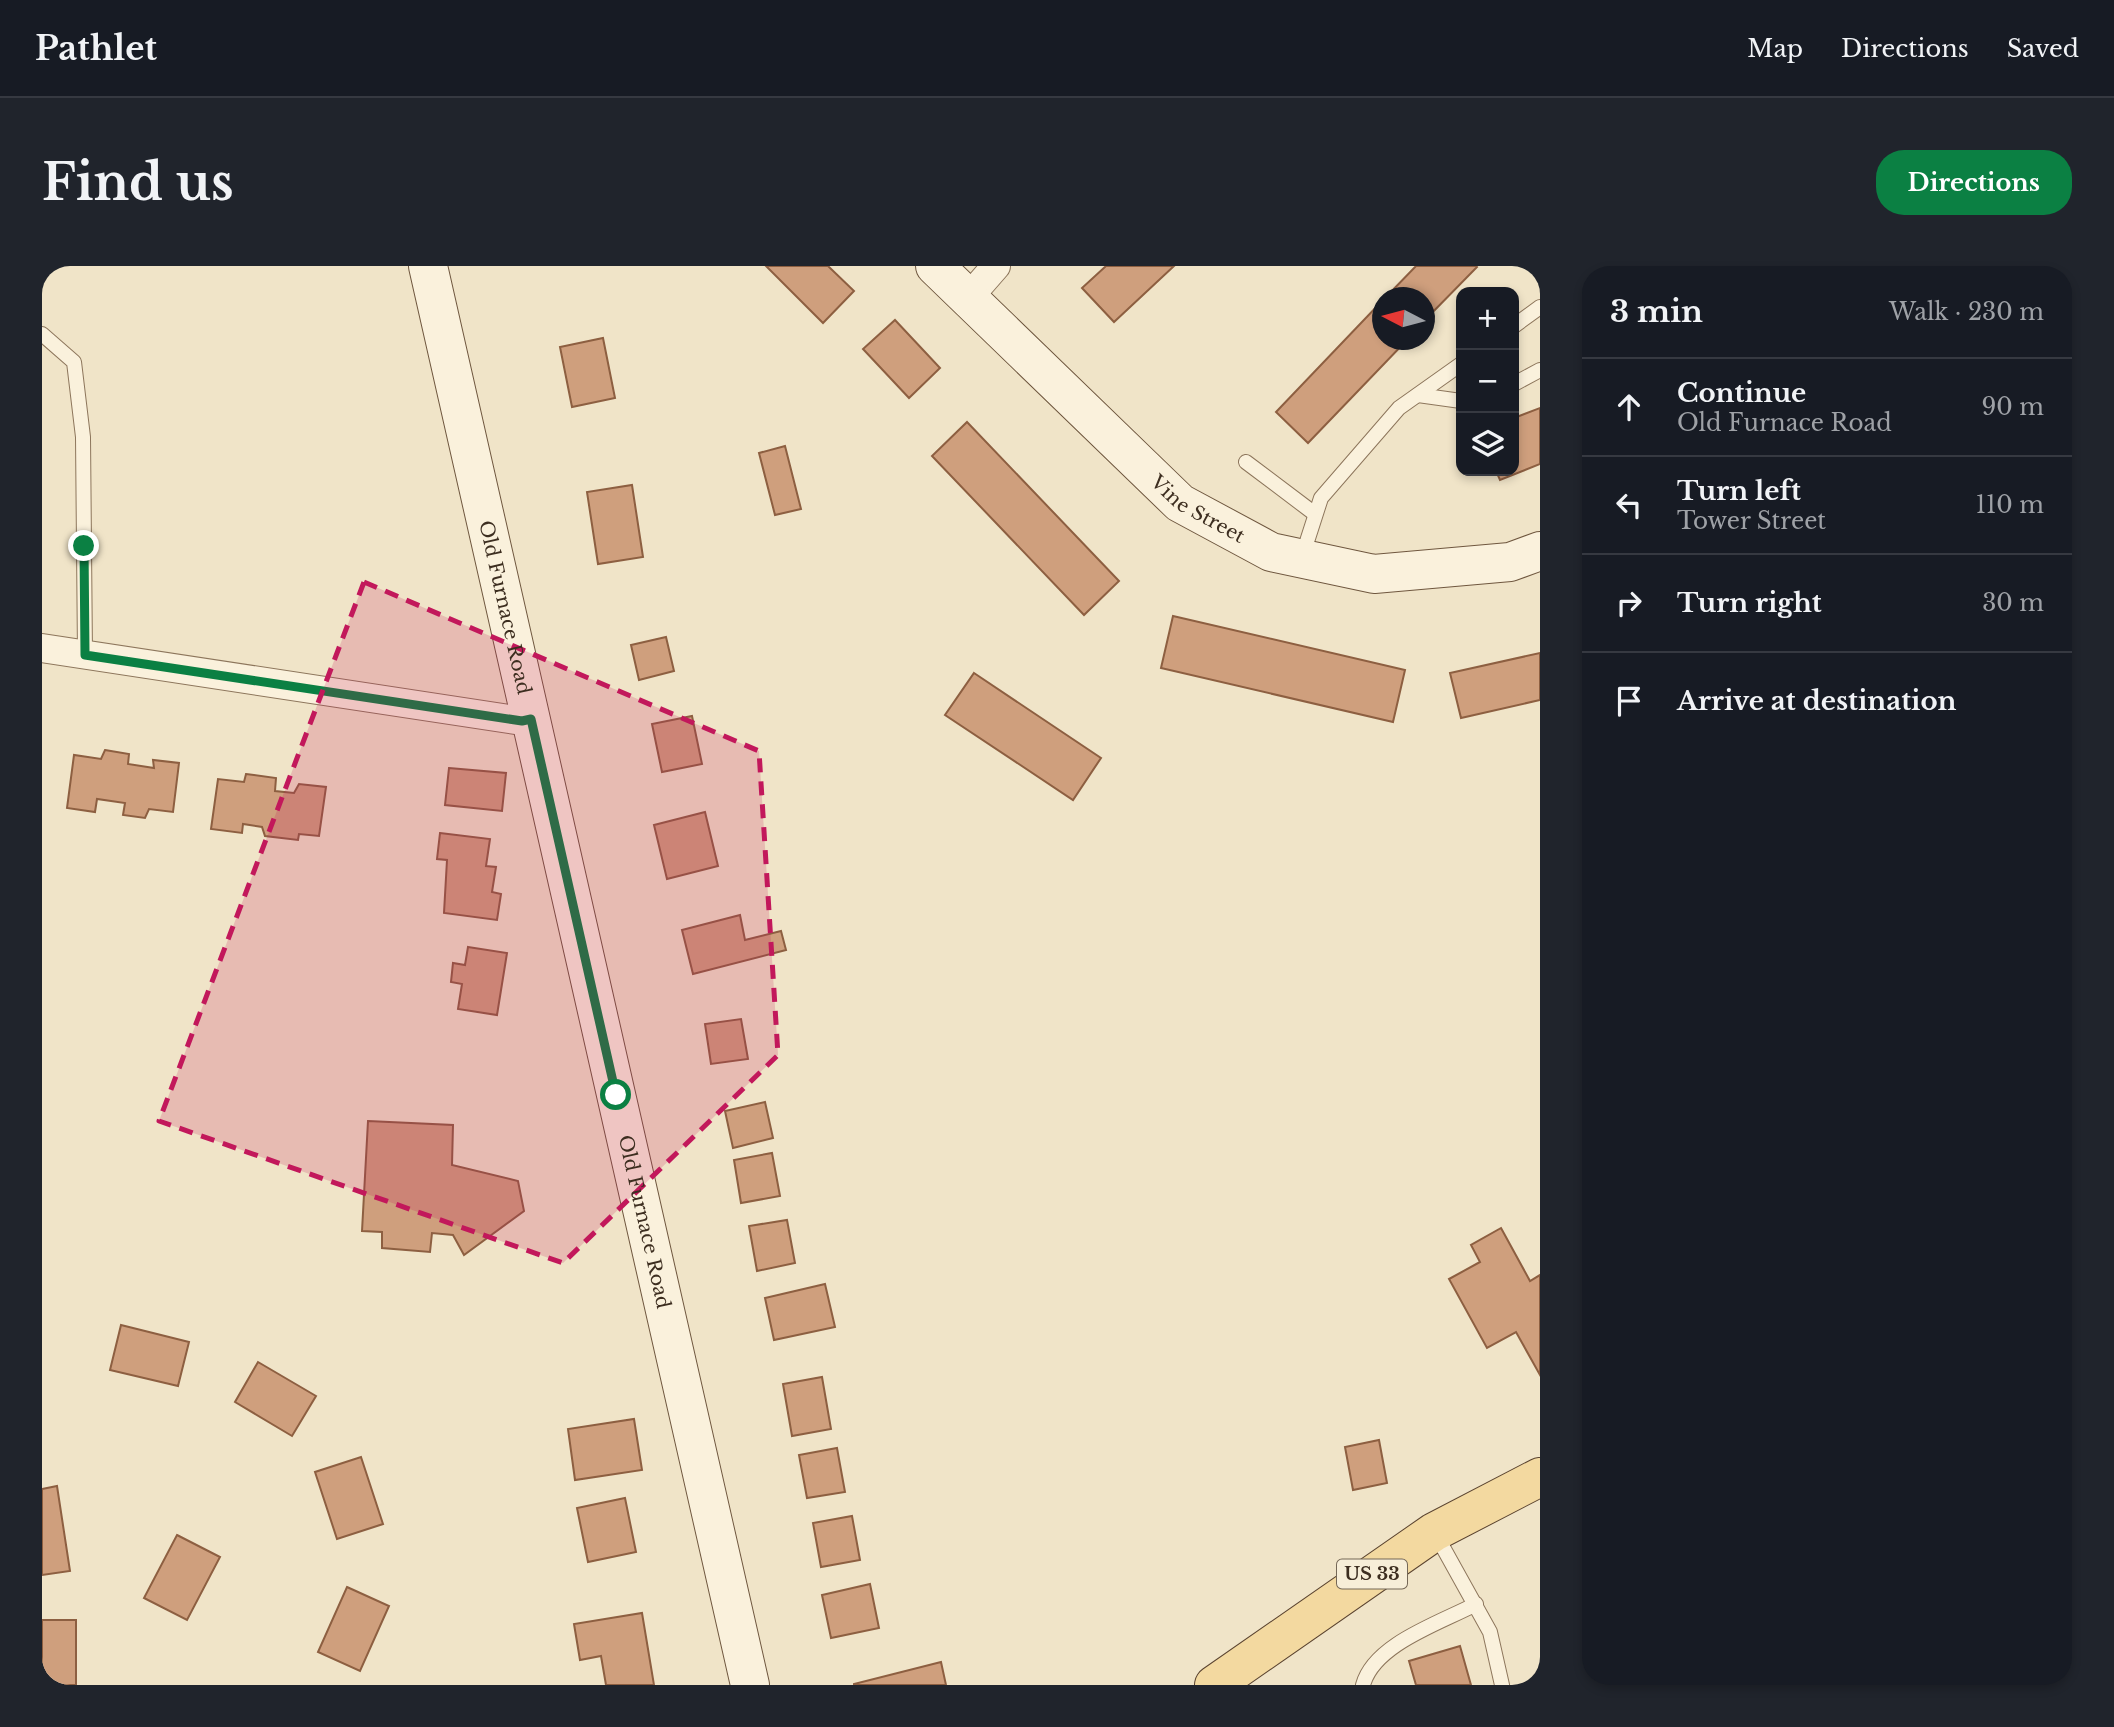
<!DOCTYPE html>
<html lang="en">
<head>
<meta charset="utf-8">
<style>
	:root { --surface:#171b24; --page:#20242c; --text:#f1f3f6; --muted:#9ea1a6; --line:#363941; --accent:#0b8043 }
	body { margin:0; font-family:"Libre Baskerville",serif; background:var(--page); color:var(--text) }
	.controls { position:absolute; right:21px; top:21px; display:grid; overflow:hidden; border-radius:14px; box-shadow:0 4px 10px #0003 }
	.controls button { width:63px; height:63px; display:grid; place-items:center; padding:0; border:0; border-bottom:2px solid var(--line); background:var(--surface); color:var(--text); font:35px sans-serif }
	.compass { position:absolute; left:1330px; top:21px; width:63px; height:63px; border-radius:50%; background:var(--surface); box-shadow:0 4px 10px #0003; rotate:276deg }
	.stop { position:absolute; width:21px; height:21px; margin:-16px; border:5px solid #0b8043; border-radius:50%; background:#fff }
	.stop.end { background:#0b8043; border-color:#fff; box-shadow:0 2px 7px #0008 }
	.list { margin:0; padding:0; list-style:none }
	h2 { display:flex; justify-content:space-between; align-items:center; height:91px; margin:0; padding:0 28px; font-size:30px }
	h2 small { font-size:23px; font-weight:400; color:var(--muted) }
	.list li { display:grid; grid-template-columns:46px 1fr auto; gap:21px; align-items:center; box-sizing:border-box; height:98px; padding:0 28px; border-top:2px solid var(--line) }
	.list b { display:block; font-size:26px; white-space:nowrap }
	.list p { margin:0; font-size:23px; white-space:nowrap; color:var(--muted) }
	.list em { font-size:23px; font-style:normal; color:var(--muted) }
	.icon { flex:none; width:38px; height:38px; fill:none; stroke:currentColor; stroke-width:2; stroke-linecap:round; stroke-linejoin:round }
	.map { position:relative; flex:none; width:1498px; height:1419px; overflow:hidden; border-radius:28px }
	header { display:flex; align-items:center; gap:42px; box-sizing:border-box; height:98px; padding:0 35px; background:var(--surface); border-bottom:2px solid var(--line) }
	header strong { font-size:33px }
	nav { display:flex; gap:38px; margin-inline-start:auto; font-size:24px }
	.intro { display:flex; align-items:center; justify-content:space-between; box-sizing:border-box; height:168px; padding:0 42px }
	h1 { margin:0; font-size:49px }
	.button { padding:18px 32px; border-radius:28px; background:var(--accent); color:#fff; font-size:24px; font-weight:700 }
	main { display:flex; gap:42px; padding:0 42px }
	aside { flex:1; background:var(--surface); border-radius:28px; box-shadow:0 4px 10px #0003 }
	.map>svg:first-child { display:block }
</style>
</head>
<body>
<header>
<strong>Pathlet</strong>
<nav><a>Map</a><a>Directions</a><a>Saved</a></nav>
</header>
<div class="intro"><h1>Find us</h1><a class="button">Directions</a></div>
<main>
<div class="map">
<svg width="1498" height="1419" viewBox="0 0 1498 1419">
	<rect width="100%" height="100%" fill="#f0e4c8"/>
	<!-- building -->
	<g fill="#cf9f7d" stroke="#8d5f41" stroke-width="2">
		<path d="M724 0H786L812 25 781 57Z"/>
		<path d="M1064 0H1132L1072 56 1040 22Z"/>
		<path d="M1374 0H1434L1435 1 1382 55V32H1343Z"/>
		<path d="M1340 35V74H1365L1266 177 1234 146Z"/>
		<path d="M853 54 898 102 867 132 821 83Z"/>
		<path d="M561 72 573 132 530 141 518 81Z"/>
		<path d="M1498 142V198L1458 214 1454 205H1472V152Z"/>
		<path d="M925 156 1077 315 1042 349 890 190Z"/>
		<path d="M743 180 759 243 733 249 717 187Z"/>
		<path d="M590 219 601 291 556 298 545 226Z"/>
		<path d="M1131 350 1363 404 1351 456 1119 402Z"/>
		<path d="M624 371 632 405 597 414 589 379Z"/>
		<path d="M1498 387V434L1419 452 1408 407Z"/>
		<path d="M932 407 1059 492 1031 534 903 449Z"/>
		<path d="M650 450 660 498 620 506 610 458Z"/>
		<path d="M63 484 87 488 86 498 112 502 111 494 137 497 131 546 107 543 103 552 81 549 83 537 55 533 53 546 25 542 32 489 59 493Z"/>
		<path d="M407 502 464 507 460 545 403 539Z"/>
		<path d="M204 508 234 512 233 525 252 527 257 518 284 521 277 570 257 568 256 574 223 570 220 561 201 558 200 567 169 563 176 513 202 516Z"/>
		<path d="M663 546 676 600 625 613 612 559Z"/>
		<path d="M398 567 448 573 444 600 454 601 450 626 459 628 455 654 402 647 405 594 395 593Z"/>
		<path d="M698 649 703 674 739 665 744 684 651 708 640 664Z"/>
		<path d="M426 681 465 687 455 749 416 743 420 718 409 716 411 697 423 699Z"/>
		<path d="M699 753 706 793 669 798 663 758Z"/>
		<path d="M723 836 731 872 691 882 683 845Z"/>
		<path d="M326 855 411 859 410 899 476 915 482 945 422 989 411 969 390 967 388 986 340 982V966L320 965Z"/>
		<path d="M730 887 738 930 699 937 692 894Z"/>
		<path d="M745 954 753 997 715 1005 707 960Z"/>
		<path d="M1459 962 1488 1015 1498 1009V1109L1474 1066 1445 1082 1407 1013 1438 996 1429 979Z"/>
		<path d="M783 1018 793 1061 732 1074 723 1032Z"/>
		<path d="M79 1059 147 1076 136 1120 68 1104Z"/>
		<path d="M216 1096 274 1130 250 1170 193 1136Z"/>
		<path d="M780 1111 789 1163 750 1170 741 1118Z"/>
		<path d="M592 1153 600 1204 533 1214 526 1163Z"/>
		<path d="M1337 1174 1345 1217 1311 1224 1303 1181Z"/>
		<path d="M795 1182 803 1226 765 1232 757 1189Z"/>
		<path d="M319 1191 341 1258 295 1273 273 1206Z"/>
		<path d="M15 1220 28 1305 0 1309V1223Z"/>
		<path d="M583 1232 594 1286 546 1296 535 1242Z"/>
		<path d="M810 1250 818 1294 779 1301 771 1257Z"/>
		<path d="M135 1269 178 1291 145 1354 102 1332Z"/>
		<path d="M828 1318 837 1362 789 1372 780 1329Z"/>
		<path d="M305 1321 347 1340 318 1405 276 1386Z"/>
		<path d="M600 1347 612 1419H564L559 1390 538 1394 532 1358Z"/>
		<rect x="0" y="1354" width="34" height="65"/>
		<path d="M1418 1380 1429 1419H1374L1367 1395Z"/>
		<path d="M899 1396 904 1419H812V1418Z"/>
	</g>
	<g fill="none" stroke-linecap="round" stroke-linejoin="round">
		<defs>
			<g id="lane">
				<path d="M1472 60 1498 41"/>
				<path d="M0 68 32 96 41 171 43 389"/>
				<path d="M1472 118 1498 104"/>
				<path d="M1376 129 1419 135"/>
				<path d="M1204 196 1273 248"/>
				<path d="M1260 291 1279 232 1357 142 1419 98"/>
				<path d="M1393 1267 1448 1366 1460 1419"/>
				<path d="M1321 1419C1332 1378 1398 1357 1434 1338"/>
			</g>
			<g id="street">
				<path d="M927 31 954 0"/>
				<path d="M0 382 480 455 489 453"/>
			</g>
			<g id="secondary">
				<path id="s1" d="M386 0 708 1419"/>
				<path id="s2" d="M893 0 1138 237 1229 286 1332 308 1468 296 1498 285"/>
			</g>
			<path id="primary" d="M1172 1419 1392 1266 1498 1211"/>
		</defs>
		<!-- lane casing -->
		<use href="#lane" stroke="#8d765c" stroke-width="16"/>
		<!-- street casing -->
		<use href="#street" stroke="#8d765c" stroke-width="30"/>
		<!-- secondary casing -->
		<use href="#secondary" stroke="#6f573f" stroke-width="40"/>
		<!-- primary casing -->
		<use href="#primary" stroke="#5b4430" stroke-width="40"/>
		<!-- lane -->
		<use href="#lane" stroke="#faf1dc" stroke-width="14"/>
		<!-- street -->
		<use href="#street" stroke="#faf1dc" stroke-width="28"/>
		<!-- secondary -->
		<use href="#secondary" stroke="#faf1dc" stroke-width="38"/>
		<!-- primary -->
		<use href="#primary" stroke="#f3d9a0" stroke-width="38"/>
	</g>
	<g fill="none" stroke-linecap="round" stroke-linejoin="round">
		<!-- route -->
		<path stroke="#0b8043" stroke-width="9" d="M42 280 43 389 480 455 489 453 574 829"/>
	</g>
	<!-- marked area -->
	<path fill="#c2185b" fill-opacity="0.2" stroke="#c2185b" stroke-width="5" stroke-dasharray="14 9" stroke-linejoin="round" d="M322 316 717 485 736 789 521 997 117 855Z"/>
	<g text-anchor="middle" stroke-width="6" stroke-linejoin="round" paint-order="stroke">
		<!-- shield labels -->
		<rect fill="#f7eed8" stroke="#756857" stroke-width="2" x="1295" y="1293.5" width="70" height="29" rx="5"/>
		<g font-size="18" font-weight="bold" fill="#3d2e20">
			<text x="1330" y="1314">US 33</text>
		</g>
		<!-- street labels -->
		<g font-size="19" fill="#3d2e20" stroke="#f7eed8">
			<text dy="7" stroke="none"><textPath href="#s2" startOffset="359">Vine Street</textPath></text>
			<text dy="7" stroke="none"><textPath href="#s1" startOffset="350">Old Furnace Road</textPath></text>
			<text dy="7" stroke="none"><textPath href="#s1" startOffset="980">Old Furnace Road</textPath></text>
		</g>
	</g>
</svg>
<div class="controls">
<button>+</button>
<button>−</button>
<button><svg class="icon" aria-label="layers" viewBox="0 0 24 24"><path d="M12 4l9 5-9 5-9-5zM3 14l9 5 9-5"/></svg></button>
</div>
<svg class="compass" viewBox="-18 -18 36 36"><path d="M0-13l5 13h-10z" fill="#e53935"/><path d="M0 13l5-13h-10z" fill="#9ea1a6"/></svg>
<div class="stop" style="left:574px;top:829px"></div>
<div class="stop end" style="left:42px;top:280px"></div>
</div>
<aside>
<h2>3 min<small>Walk · 230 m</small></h2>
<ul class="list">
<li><svg class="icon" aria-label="ahead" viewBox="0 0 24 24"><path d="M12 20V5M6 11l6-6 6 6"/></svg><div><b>Continue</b><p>Old Furnace Road</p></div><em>90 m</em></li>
<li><svg class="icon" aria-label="left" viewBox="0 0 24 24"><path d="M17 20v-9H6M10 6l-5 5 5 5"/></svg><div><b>Turn left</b><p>Tower Street</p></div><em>110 m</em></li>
<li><svg class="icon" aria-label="right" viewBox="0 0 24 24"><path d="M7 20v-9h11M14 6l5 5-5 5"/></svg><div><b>Turn right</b></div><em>30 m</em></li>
<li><svg class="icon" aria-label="arrive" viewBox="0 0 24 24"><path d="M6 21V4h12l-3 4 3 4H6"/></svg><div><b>Arrive at destination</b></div></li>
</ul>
</aside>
</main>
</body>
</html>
